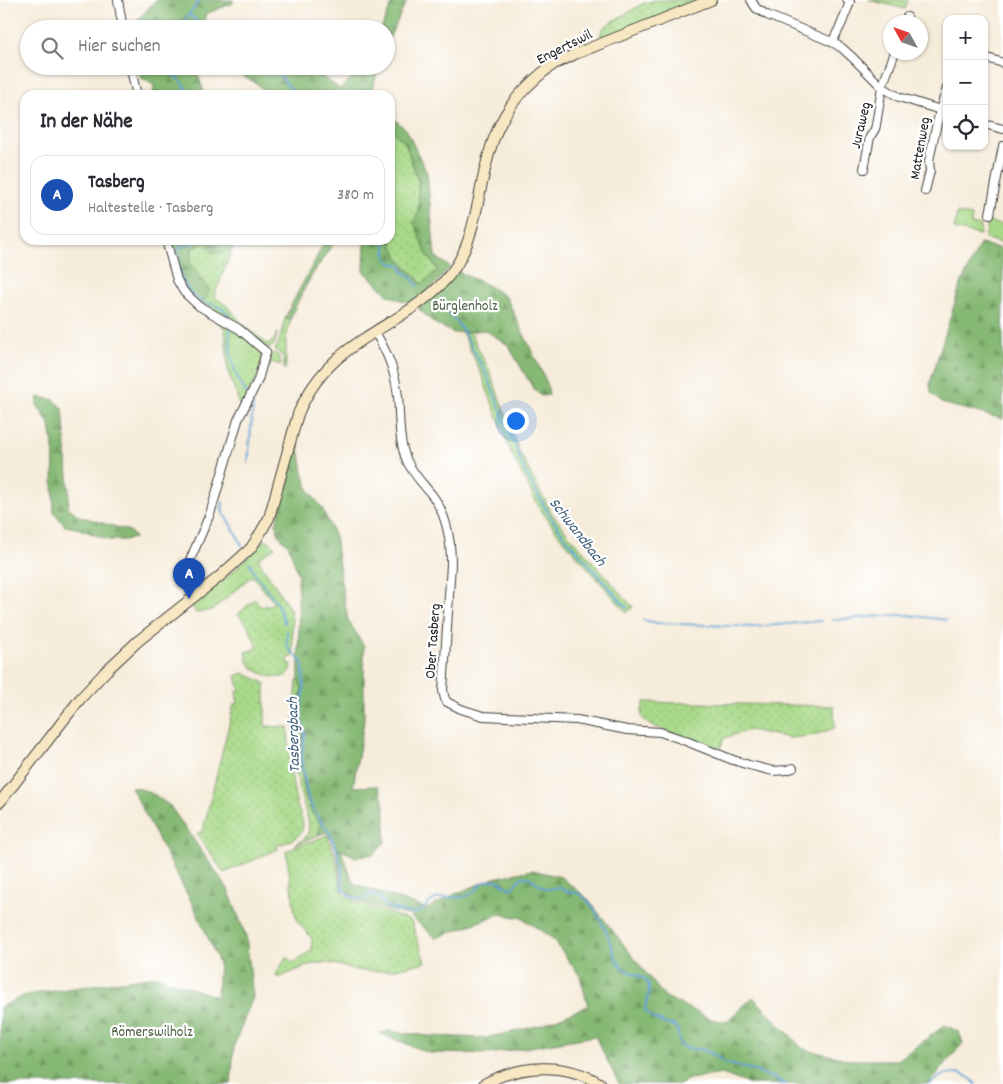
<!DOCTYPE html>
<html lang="de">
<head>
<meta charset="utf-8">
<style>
	:root { --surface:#fff; --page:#f2f2f3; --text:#2b2b33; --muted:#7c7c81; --line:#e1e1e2; --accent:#d93025 }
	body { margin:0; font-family:Dekko,sans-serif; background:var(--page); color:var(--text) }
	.controls { position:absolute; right:15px; top:15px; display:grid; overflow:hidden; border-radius:10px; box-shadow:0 1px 4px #0004 }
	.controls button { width:45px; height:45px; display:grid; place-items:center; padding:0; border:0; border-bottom:1px solid var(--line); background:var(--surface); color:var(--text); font:25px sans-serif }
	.compass { position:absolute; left:883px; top:15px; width:45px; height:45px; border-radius:50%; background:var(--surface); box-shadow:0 1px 4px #0004; rotate:310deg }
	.you { position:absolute; left:515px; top:420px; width:18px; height:18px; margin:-12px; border:4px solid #fff; border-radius:50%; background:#1a73e8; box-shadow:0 0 0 8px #1a73e833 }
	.badge { display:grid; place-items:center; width:32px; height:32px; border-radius:50%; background:var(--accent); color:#fff; font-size:16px; font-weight:700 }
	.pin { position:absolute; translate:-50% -41px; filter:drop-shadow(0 1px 2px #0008) }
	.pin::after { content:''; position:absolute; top:26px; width:18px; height:15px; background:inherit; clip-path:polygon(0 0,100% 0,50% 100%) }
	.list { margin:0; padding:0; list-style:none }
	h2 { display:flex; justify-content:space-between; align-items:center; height:65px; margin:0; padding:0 20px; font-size:21px }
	h2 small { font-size:16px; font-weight:400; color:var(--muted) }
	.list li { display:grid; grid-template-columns:32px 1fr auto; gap:15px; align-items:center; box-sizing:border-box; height:80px; margin:0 10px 10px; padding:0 10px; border:1px solid var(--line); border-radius:15px }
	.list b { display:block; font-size:19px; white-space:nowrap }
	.list p { margin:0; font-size:16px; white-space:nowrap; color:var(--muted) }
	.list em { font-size:16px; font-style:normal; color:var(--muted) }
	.icon { flex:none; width:28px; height:28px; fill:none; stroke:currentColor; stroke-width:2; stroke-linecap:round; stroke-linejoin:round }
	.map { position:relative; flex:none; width:1003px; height:1084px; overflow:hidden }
	.search { position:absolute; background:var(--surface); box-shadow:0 1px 4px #0004; left:20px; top:20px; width:375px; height:55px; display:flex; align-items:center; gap:12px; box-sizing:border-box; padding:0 18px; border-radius:28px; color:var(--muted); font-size:19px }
	.panel { position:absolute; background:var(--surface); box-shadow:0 1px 4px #0004; left:20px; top:90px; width:375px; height:155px; border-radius:15px }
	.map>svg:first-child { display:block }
</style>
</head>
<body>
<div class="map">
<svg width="1003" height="1084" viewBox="0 0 1003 1084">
	<defs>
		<pattern id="grass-dots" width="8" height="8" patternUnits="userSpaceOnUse" patternTransform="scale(1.25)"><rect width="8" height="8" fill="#a8d988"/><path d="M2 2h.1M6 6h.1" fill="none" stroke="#90ba75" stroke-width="1.8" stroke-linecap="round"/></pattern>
		<pattern id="forest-firs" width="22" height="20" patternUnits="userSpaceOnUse" patternTransform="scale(1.25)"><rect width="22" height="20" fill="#86b974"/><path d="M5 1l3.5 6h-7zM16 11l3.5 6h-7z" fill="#739e64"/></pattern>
		<pattern id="park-crowns" width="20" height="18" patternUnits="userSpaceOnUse" patternTransform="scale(1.25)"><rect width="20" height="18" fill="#a8d988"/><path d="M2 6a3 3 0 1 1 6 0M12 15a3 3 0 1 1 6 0" fill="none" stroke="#90ba75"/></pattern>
	</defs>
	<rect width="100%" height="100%" fill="#fff"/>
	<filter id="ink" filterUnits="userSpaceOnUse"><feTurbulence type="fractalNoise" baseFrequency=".02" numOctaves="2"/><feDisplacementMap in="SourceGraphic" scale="10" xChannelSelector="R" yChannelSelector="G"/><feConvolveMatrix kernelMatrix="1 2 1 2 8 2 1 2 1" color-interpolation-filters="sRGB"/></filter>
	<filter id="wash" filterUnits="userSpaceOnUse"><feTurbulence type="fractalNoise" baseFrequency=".0096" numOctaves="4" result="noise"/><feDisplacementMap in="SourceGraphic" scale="20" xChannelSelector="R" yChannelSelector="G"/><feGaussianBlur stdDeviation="1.12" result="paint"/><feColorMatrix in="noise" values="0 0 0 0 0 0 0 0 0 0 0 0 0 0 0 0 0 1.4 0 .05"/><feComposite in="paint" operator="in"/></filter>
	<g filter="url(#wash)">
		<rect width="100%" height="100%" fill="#f6ecda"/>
		<!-- grass -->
		<g fill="url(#grass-dots)" stroke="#627a52">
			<path d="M654 0H703L603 39 600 34 604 27 640 5Z"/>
			<path d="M869 0H908L905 9Z"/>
			<path d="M390 129 405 142 418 181 419 211 426 253 438 270 422 285 398 258 390 239Z"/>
			<path d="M206 242 209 247 232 250 214 296 228 307 241 322 266 343H270L274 340 277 333C274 350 274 348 258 347 260 351 262 354 262 358 262 371 250 391 244 403L240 405 228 371 225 329 202 304 190 264 192 248Z"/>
			<path d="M286 316 287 320 291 318 286 338V364L285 370 284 369C284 360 284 354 275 350 281 339 282 327 286 316Z"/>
			<path d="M462 332H470L490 372 518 448 529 471 551 512 567 533 633 607 627 613 559 535 543 513 534 498 510 450 481 373Z"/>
			<path d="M295 437V445L284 496 280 495Z"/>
			<path d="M265 541H269L275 547 258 559 290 609 291 617 292 618 293 657H289L288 663 292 664C291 686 262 676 252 667 248 663 247 658 246 652L258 648 248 626 238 614 255 599 261 607 274 603 253 576 248 579 213 610 196 613 191 605C209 591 226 578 243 562 251 556 256 544 265 541Z"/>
			<path d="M243 673 265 683V726L288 727C289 754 291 780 297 806 300 814 306 824 301 832 296 840 285 842 277 846L278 849 224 873 197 834 203 830 234 704H238L236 692 240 691 236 676Z"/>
			<path d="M297 680H299L302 690 298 711 303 734 299 760 306 798 312 813 321 825 318 835 294 846 295 844 303 840 308 833 309 824 299 788 295 765 294 722Z"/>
			<path d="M644 702 834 706 835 728 810 736 790 738 749 730 724 738 721 747 714 749 650 725C639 717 641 714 644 702Z"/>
			<path d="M327 835 334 851 341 889 348 898 411 921 425 962C402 968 381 974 356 970 344 967 332 962 318 963 308 964 289 974 278 978L276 975 283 962 287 957 293 963 312 950V939L299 923 295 914 286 851Z"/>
		</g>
		<!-- forest -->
		<g fill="url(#forest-firs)" stroke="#516a48">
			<path d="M156 0H233V3L206 14 202 29H129Z"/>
			<path d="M393 0H407L386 46V29H381Z"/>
			<path d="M135 66H195L205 95H153L154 85 141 78Z"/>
			<path d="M226 66H307L340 89 364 66H378L372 95H269L257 84Z"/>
			<path d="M390 116 406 129 427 173 435 256 450 267 430 290 411 304 388 295 364 271 365 240 390 239 398 258 422 284 438 270 426 253 414 222 419 211 418 180 405 142 390 129Z"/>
			<path d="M169 240H236L232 250C219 254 213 256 206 242L192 248 190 264 210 290 202 304 186 290 179 277Z"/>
			<path d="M325 240H336C319 263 301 291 291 318L287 320 286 316C298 290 313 266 325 240Z"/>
			<path d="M980 244 1003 249V419L941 403 931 393 930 383 960 286Z"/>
			<path d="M457 271 489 286 506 297 547 383 549 395 541 396 533 388 508 345 485 330 454 333 434 323 418 308Z"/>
			<path d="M38 397 55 400 63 408 69 489 68 507 79 516 130 531 135 538 124 540H109L80 529 65 526 54 512 53 481 54 452 50 425 37 405Z"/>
			<path d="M295 437 298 442 303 472 309 491 322 508 335 536 341 582 348 620 364 646V721L353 787 378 786C387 803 385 824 385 842L374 854 356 857 335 847 327 832 318 835 321 825 312 813 306 798 299 760 303 734 298 711 302 690 299 680 298 575 289 546 279 536 276 524 284 496 295 445Z"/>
			<path d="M131 787 139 788 155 795 170 806 228 889 246 936 253 997 234 1046 231 1084H0V1007L26 995 156 976 217 997 219 963 197 913Z"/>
			<path d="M336 849 341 850 350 874 355 884 427 909 455 894 494 878 532 870 561 877 587 898 664 996 711 1019 726 1022 753 997 803 1049 850 1060H898L945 1025 959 1032 963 1043 928 1084H749L722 1074 689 1079 679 1084H619L595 1036 489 1054 429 1053 379 1033 388 1031 428 1036 486 1038 541 1025 588 1006 580 976 552 938 522 918 500 914 436 938 409 915 391 911 350 897 342 888Z"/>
		</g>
		<!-- park -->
		<path fill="url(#park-crowns)" stroke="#627a52" d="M988 222 1003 225V243L985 239Z"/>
		<!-- garden -->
		<g fill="#a8d988" stroke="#627a52">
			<path d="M957 213 972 216 971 224 981 226 980 235 954 229Z"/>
			<path d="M274 353 279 356 281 365 271 362 270 367 265 365 268 356Z"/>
		</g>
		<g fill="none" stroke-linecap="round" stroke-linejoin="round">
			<!-- stream -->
			<g stroke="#62a2d5" stroke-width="2">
				<path d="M189 14 201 25 202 29"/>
				<path d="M176 29 181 25 200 0"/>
				<path d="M163 66 165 69 182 82 190 95"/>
				<path d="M272 66C282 75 287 87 297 95"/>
				<path d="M200 240C194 244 185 242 179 249 176 254 178 260 179 265 181 277 186 291 197 299 209 306 229 304 230 322"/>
				<path d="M382 240 386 246V258L393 264H398L402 267V271L408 274 418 286"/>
				<path d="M443 302 446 310 462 329 486 373 525 472 548 513 564 536 627 608"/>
				<path d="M230 327C229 353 232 374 248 395"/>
				<path d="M248 463 253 405 251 399"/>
				<path d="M223 502 222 508 223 513 233 528 242 545"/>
				<path d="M249 562 256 575 276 602 285 623"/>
				<path d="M643 620 657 623 753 627 821 621"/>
				<path d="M833 620 896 615H908L946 620"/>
				<path d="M287 631V645L290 650 301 661 303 667 304 689 301 710V717L305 734 301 761 308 798 314 811 329 832 337 850 339 860 342 866V887L344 890 350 896 357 899H361L369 894C380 897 381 898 387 907 393 909 411 915 417 913 425 910 429 899 439 898 449 896 460 900 469 895 477 892 475 889 480 885 483 882 491 880 494 880 501 880 505 887 511 889 515 886 517 881 521 878 531 872 539 889 548 889 552 889 555 887 559 888 567 890 559 889 566 891 572 892 576 892 581 895 594 904 606 929 611 944 614 951 615 959 620 965 627 975 648 973 649 988 649 995 646 1003 645 1011L649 1015 654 1019 666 1024 675 1026 677 1029 680 1044 683 1047 687 1048 704 1050 716 1056 724 1063 750 1069 773 1078 785 1084"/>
				<path d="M930 1084C944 1071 962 1068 976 1084"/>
			</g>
		</g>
	</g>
	<g filter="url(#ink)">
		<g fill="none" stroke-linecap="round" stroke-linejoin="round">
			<defs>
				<g id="street">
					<path d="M118 0 123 29"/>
					<path d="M751 0 756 8 767 15 832 42 842 48 853 58 882 87 899 97 947 112"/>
					<path d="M905 22 907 17"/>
					<path d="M832 42 841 25 850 2 847 0"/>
					<path d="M984 57 1003 63"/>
					<path d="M130 66 137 95"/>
					<path d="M984 124 1003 129"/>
					<path d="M864 169 870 137 875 129 876 125 882 87 895 52"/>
					<path d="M925 191 930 171 929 161 933 141 940 110 947 88"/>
					<path d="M990 214 1003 146"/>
					<path d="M166 240 177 280 184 292 199 306 239 329 266 352"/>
					<path d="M375 332C388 354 395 371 398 396 400 417 398 441 407 461 413 474 423 484 432 495 447 515 451 539 451 564L443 691 445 699 447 702 461 709 483 716 577 720 627 730 660 732 681 739 733 760 749 765 773 771 787 770 793 768"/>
					<path d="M198 593 190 583 188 576 190 560 210 514 238 420 258 380 266 352"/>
				</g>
				<g id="secondary">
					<path d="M0 802 80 699 107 670 138 641 219 577 239 559 251 548 258 537 269 518 298 414C319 364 353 345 397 318 419 304 441 289 456 266 469 246 474 221 479 198 487 156 495 117 528 86 536 78 545 70 554 64 561 61 568 58 575 54L711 0"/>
					<path d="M484 1084C521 1064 565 1062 601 1084"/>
				</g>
			</defs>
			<!-- street casing -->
			<use href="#street" stroke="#3d3b38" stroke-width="10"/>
			<!-- secondary casing -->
			<use href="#secondary" stroke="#3d3b38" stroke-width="12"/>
			<!-- street -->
			<use href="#street" stroke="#fff" stroke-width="8"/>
			<!-- secondary -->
			<use href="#secondary" stroke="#f7e8c3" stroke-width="10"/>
		</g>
	</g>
	<g text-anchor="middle" stroke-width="4.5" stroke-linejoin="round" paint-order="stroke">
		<!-- street labels -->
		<g font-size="15" fill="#1c1c1c" stroke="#fff">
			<text transform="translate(564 46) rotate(-27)" y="5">Engertswil</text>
			<text transform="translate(860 125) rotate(-77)" y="5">Juraweg</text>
			<text transform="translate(919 148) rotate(-80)" y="5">Mattenweg</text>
			<text transform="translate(432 641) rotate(-86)" y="5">Ober Tasberg</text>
		</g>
		<!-- park labels -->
		<g font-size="15" fill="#4d5e42" stroke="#fff">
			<text x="465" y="310">Bürglenholz</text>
			<text x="152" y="1036">Römerswilholz</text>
		</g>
		<!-- water labels -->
		<g font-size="16" font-style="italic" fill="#3f5f78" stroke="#fff">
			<text transform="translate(579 531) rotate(52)" y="6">Schwandbach</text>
			<text transform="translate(292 735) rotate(-92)" y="6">Tasbergbach</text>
		</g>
	</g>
</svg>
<div class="controls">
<button>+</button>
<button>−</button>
<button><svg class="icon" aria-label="locate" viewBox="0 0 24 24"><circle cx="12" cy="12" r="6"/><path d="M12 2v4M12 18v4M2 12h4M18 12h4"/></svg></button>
</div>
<svg class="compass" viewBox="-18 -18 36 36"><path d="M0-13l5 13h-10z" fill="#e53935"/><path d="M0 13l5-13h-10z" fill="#7c7c81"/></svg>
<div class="you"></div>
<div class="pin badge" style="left:189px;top:599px;background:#1a4fb4">A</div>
<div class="search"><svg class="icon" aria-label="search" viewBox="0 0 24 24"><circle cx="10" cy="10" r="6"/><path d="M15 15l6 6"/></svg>Hier suchen</div>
<section class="panel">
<h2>In der Nähe<small></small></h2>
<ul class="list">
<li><span class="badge" style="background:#1a4fb4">A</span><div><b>Tasberg</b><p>Haltestelle · Tasberg</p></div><em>380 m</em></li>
</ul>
</section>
</div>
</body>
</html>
